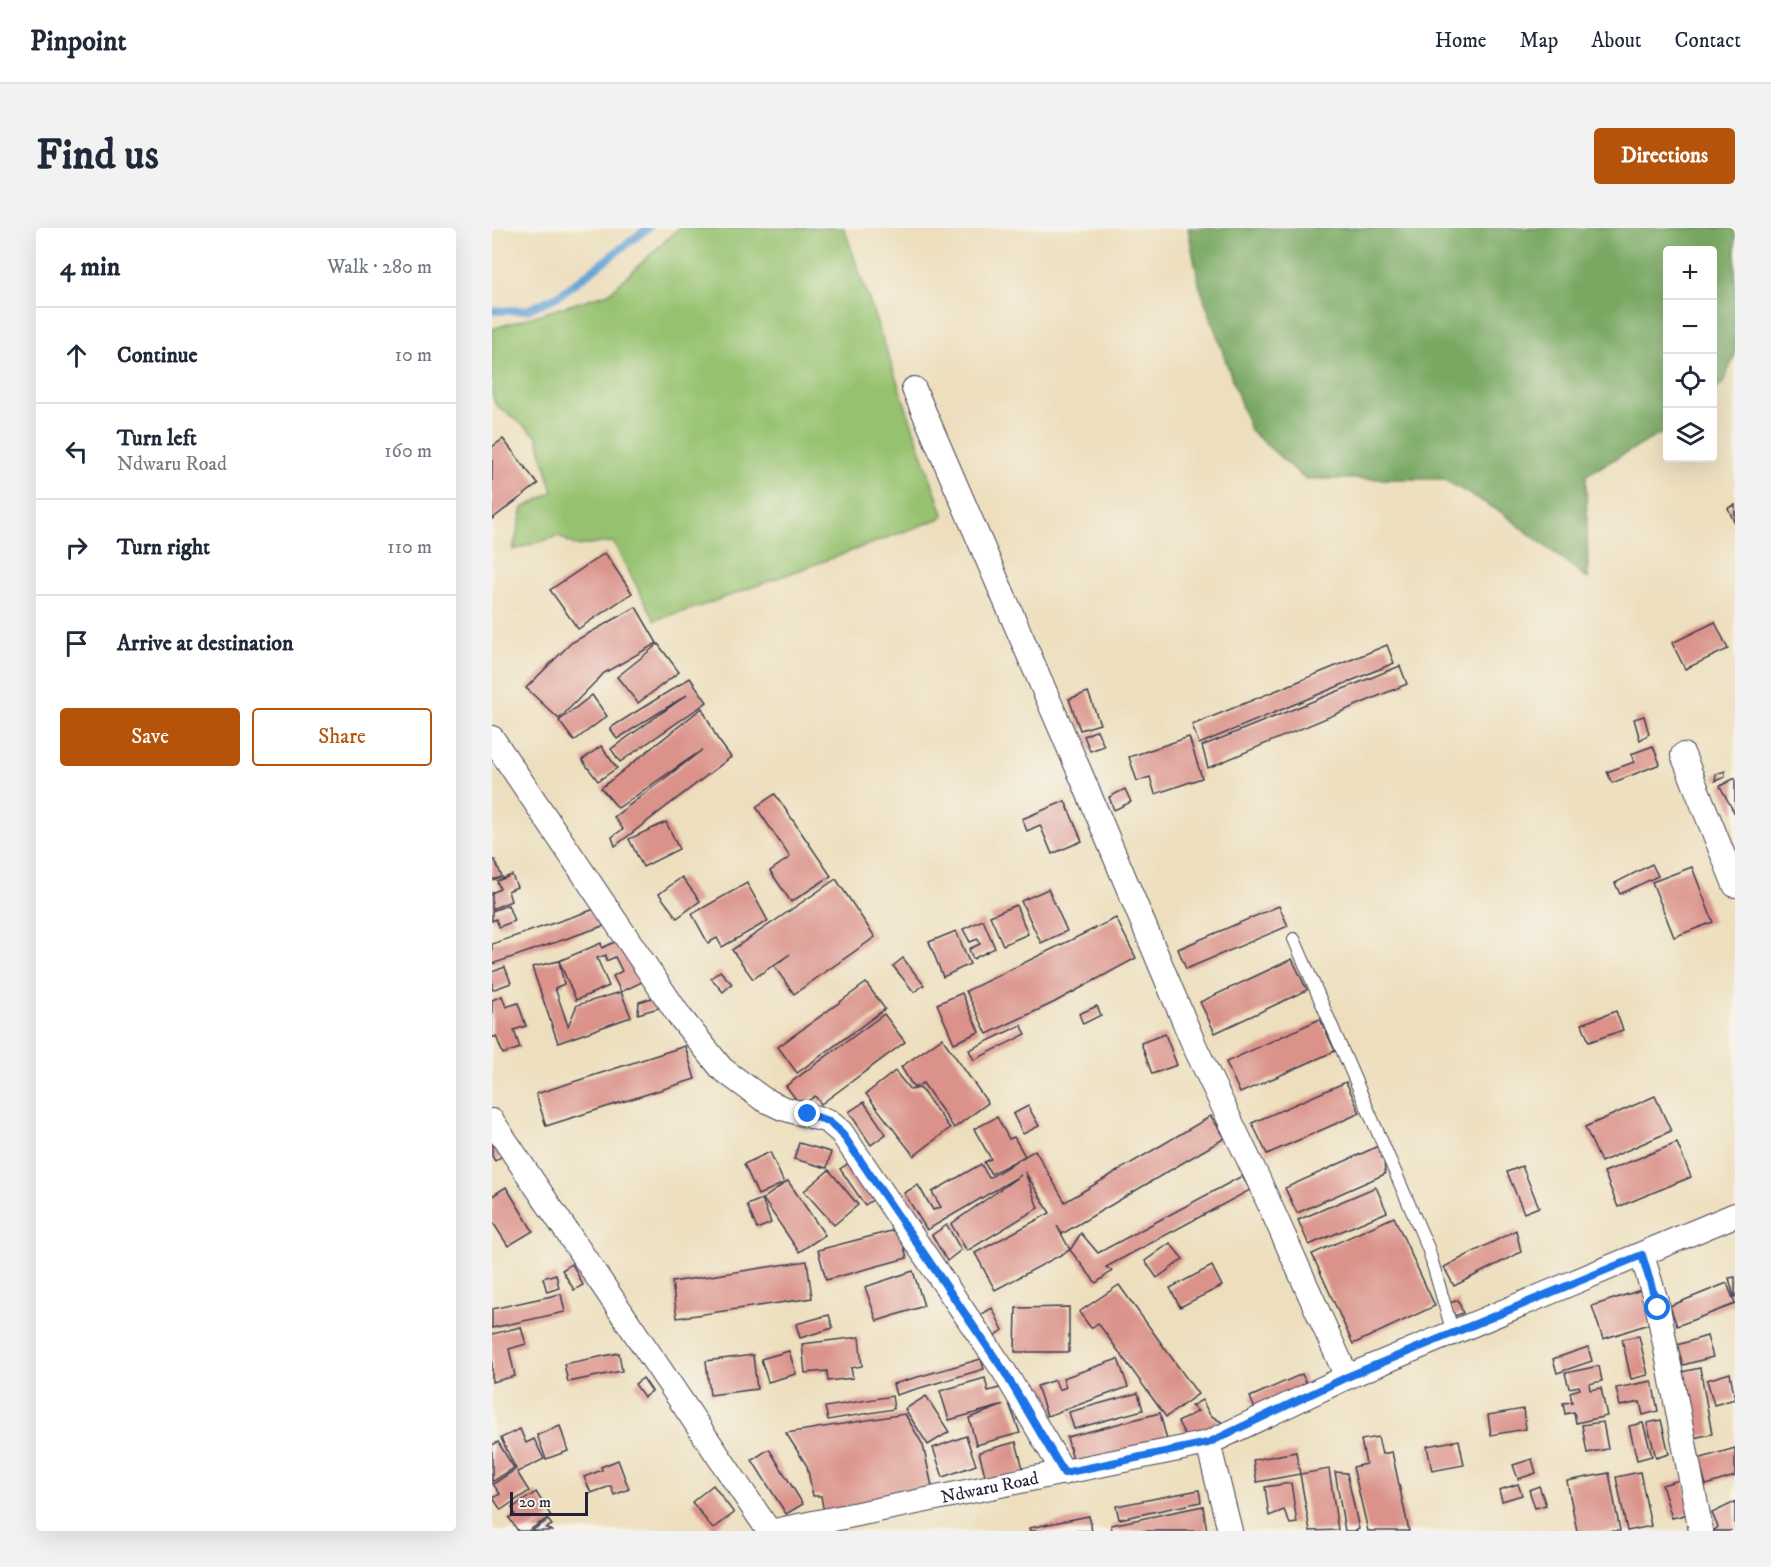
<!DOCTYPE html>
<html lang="en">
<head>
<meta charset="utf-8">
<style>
	:root { --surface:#fff; --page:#f2f2f3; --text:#1f2937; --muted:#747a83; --line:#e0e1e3; --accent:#b45309 }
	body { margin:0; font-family:"IM FELL DW Pica",serif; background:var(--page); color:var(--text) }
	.controls { position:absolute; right:18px; top:18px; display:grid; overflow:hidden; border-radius:6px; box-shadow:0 6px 24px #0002 }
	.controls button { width:54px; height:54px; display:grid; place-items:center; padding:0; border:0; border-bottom:2px solid var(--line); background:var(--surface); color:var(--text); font:30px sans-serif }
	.scale { position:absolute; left:18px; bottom:15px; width:78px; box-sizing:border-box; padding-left:6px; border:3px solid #22223b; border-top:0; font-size:16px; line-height:21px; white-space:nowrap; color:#22223b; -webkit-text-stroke:4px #f7f3e8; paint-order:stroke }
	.stop { position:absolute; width:18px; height:18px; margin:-14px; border:4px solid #1a73e8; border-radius:50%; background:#fff }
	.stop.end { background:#1a73e8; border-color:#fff; box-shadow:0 2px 6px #0008 }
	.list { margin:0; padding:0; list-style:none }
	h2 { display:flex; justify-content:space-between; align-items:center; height:78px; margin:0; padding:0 24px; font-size:26px }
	h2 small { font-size:20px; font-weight:400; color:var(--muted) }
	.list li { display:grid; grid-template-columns:39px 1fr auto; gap:18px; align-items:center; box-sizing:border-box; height:96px; padding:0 24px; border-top:2px solid var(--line) }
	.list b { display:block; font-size:22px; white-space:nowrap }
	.list p { margin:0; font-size:20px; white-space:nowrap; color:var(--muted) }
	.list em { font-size:20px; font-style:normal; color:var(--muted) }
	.actions { display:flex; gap:12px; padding:18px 24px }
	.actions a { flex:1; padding:14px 0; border:2px solid var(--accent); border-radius:6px; text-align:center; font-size:21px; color:var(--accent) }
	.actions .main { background:var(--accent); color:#fff }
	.icon { flex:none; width:33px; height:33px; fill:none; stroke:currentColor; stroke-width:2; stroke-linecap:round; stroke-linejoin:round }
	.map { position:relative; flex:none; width:1243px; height:1303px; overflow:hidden; border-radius:6px }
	header { display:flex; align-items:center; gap:36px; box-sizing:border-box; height:84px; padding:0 30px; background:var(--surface); border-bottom:2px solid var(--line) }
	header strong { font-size:28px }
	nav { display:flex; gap:33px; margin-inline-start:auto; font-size:21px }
	.intro { display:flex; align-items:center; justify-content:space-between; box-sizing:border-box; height:144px; padding:0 36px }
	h1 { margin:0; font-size:42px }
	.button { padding:15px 27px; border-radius:6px; background:var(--accent); color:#fff; font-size:21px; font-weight:700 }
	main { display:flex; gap:36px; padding:0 36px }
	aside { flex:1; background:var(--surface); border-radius:6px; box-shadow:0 6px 24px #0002 }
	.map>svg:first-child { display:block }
</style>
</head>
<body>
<header>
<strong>Pinpoint</strong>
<nav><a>Home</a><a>Map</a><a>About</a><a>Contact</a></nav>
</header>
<div class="intro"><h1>Find us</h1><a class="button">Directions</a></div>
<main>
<aside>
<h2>4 min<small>Walk · 280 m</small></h2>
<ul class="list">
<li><svg class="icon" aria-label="ahead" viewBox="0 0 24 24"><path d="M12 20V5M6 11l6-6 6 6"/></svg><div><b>Continue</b></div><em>10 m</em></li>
<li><svg class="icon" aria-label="left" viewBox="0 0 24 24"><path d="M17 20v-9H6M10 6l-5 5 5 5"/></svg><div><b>Turn left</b><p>Ndwaru Road</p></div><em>160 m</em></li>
<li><svg class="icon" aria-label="right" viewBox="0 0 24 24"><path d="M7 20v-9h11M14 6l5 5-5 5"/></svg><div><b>Turn right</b></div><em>110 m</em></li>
<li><svg class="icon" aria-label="arrive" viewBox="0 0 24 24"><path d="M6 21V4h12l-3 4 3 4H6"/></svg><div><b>Arrive at destination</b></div></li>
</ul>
<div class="actions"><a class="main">Save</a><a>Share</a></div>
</aside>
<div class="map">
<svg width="1243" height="1303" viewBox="0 0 1243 1303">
	<rect width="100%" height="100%" fill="#f7f3e8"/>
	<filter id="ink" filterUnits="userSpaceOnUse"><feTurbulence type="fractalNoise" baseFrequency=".0167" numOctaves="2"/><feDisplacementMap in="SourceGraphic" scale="12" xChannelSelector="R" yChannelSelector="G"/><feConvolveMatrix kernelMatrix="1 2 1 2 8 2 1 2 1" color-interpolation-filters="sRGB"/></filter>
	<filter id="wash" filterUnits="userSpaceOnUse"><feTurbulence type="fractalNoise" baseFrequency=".008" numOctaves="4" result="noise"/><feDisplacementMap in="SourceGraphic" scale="24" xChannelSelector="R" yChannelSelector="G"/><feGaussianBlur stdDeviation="1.35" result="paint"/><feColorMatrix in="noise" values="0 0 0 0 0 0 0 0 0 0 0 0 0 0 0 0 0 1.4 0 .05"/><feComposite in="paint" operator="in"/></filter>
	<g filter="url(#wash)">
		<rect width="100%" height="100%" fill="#eddfbe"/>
		<!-- green -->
		<path fill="#96c26f" stroke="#5c7255" stroke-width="1.5" d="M187 0H352L452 289 209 378 163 392 121 314 84 318 67 308 21 322 31 280 61 264 45 208 3 176 0 166V101L117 65Z"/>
		<!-- forest -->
		<path fill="#78a862" stroke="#4d654e" stroke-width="1.5" d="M696 0H1243V126L1231 155 1221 164 1220 22H1176L1175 202 1094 247 1096 351 1009 284 951 251H813L758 202 707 56Z"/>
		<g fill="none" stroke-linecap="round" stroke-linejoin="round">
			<!-- stream -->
			<path stroke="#65a2d7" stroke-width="8" d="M0 83 35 82 66 68 156 0"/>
		</g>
		<g id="blocks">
			<!-- building -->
			<g fill="#da928a">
				<path d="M11 211 46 256 0 291V219Z"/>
				<path d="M1243 277V296L1236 280Z"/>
				<path d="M113 325 140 365 86 401 58 362Z"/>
				<path d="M144 379 165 415 112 445 67 491 34 460 79 415Z"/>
				<path d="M1223 394 1236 421 1193 441 1180 415Z"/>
				<path d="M166 416 187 444 146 475 125 449Z"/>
				<path d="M895 417 902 435 707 516 700 497Z"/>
				<path d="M908 438 915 456 716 540 710 518Z"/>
				<path d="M198 450 215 474 128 534 119 521 195 467 125 511 118 500Z"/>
				<path d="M596 464 608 496 588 502 577 471Z"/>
				<path d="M100 467 115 488 82 513 67 493Z"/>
				<path d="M210 480 225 510 239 529 123 618 120 609 131 601 122 589 210 522 126 580 109 560Z"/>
				<path d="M1152 488 1157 506 1148 512 1142 491Z"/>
				<path d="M605 502 612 518 598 523 592 508Z"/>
				<path d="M697 509 710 550 663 566 658 549 645 553 637 529Z"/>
				<path d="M109 518 125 540 106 553 90 532Z"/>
				<path d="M1161 518 1168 536 1120 555 1115 544 1142 534 1139 526Z"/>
				<path d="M1233 543V549L1223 553 1224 546Z"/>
				<path d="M1243 550V586L1228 558Z"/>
				<path d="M633 561 639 574 622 582 617 569Z"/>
				<path d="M283 566 339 648 299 674 278 643 298 629 264 579Z"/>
				<path d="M573 573 590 613 560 626 548 597 535 603 530 591Z"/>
				<path d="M174 594 187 621 151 639 137 611Z"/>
				<path d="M3 632 10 649 0 652V633Z"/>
				<path d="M1160 636 1166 648 1128 666 1123 655Z"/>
				<path d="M1200 639 1221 694 1182 709 1160 654Z"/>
				<path d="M20 647 25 659 16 663 19 673 0 681V665L8 661 5 653Z"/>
				<path d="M190 649 208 673 185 690 167 666Z"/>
				<path d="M344 651 383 709 302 766 282 738 298 726 261 751 240 722Z"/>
				<path d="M255 655 276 693 230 719 225 710 216 715 200 686Z"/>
				<path d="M556 661 575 703 549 715 529 673Z"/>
				<path d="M16 677 22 693 7 699 4 691 0 693V683Z"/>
				<path d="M524 677 536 706 511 717 498 688Z"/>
				<path d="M787 678 796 698 694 741 686 721Z"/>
				<path d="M106 680 117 696 0 736V716Z"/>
				<path d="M624 690 644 730 561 775 495 806 474 763Z"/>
				<path d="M491 692 503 720 481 731 477 721 488 716 486 711 478 714 471 701Z"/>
				<path d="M464 703 478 736 451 749 437 714Z"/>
				<path d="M133 709 154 752 129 764 139 789 66 815 40 739 67 733 72 756 63 760 76 798 85 777 129 764 121 748 130 743 123 729 114 733V727L105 730 117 758 84 772 67 733 109 715 110 720Z"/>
				<path d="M411 730 432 757 422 764 401 738Z"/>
				<path d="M800 731 815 762 723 805 708 774Z"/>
				<path d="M13 739 19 755 0 762V744Z"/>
				<path d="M228 743 240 756 231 764 219 750Z"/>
				<path d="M374 755 393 781 305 845 286 819Z"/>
				<path d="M470 765 487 804 462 815 445 776Z"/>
				<path d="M10 768 14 779 26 775 34 798 22 802 28 820 11 826 4 808 0 810V772Z"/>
				<path d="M166 768 170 779 146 786 147 774Z"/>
				<path d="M605 778 609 787 591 796 587 786Z"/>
				<path d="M1124 783 1131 802 1097 814 1090 796Z"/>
				<path d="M392 786 413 814 329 876 323 868 309 878 294 858Z"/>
				<path d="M828 791 843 823 748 865 734 834Z"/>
				<path d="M529 797 534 806 482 832 477 822Z"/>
				<path d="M673 806 685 837 660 846 649 815Z"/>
				<path d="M450 810 496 875 462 900 431 855 422 860 409 839Z"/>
				<path d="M193 818 203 851 54 898 44 866Z"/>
				<path d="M403 843 418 862 428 860 458 900 422 928 374 866Z"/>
				<path d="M854 854 868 885 775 926 760 895Z"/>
				<path d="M1163 868 1179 903 1109 934 1093 899Z"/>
				<path d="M372 874 394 906 379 917 357 884Z"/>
				<path d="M536 878 547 898 531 906 521 886Z"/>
				<path d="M719 888 733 910 570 1006 565 998 578 1022 503 1062 483 1025 558 985 533 944 546 980 475 1023 459 996 529 947 435 1002 412 965 426 957 441 982 449 979 440 964 489 936 497 950 543 922 573 974Z"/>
				<path d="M505 889 517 911 522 909 533 928 499 946 492 934 499 931 482 901Z"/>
				<path d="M0 898 18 922 3 933 0 928Z"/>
				<path d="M307 915 339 924 335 940 302 931Z"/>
				<path d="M1185 915 1199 949 1126 979 1112 944Z"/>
				<path d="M891 916 893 946 805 985 793 960Z"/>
				<path d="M278 924 292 955 266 967 252 936Z"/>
				<path d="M360 933 385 969 373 977 348 941Z"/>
				<path d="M1030 938 1047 979 1032 985 1015 944Z"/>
				<path d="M337 942 366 977 342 997 312 963Z"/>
				<path d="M750 948 758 962 614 1039 620 1043 604 1055 578 1022 589 1005 606 1025Z"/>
				<path d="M296 953 333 1007 307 1024 271 971Z"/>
				<path d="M14 959 41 1003 16 1018 0 993V968Z"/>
				<path d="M884 959 895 984 817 1017 806 992Z"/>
				<path d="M270 971 279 995 265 1001 255 977Z"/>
				<path d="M902 989 943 1078 861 1116 820 1026Z"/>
				<path d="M455 997 469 1022 455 1033 440 1007Z"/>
				<path d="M407 1001 415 1030 334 1052 326 1022Z"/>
				<path d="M1024 1002 1029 1024 962 1058 952 1039Z"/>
				<path d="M678 1015 691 1031 665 1050 653 1033Z"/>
				<path d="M315 1033 320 1070 185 1090 180 1054Z"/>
				<path d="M80 1036 91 1057 82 1062 70 1042Z"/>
				<path d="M720 1038 730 1058 688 1079 678 1060Z"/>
				<path d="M421 1043 432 1078 385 1093 373 1059Z"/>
				<path d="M64 1046 67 1060 55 1064 51 1050Z"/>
				<path d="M1243 1049V1069H1242L1237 1050Z"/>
				<path d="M1235 1055 1243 1076 1185 1098 1178 1078Z"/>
				<path d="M627 1057 706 1166 674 1189 606 1095 599 1100 587 1084Z"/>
				<path d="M1152 1061 1163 1094 1111 1111 1100 1078Z"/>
				<path d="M69 1066 73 1084 0 1100V1081Z"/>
				<path d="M966 1072 971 1085 963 1088 958 1075Z"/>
				<path d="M577 1079V1124H523L524 1080Z"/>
				<path d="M500 1080 511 1102 503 1108 488 1087Z"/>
				<path d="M337 1087 341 1100 308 1110 304 1096Z"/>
				<path d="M29 1099 34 1116 17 1121 23 1148 0 1154V1106Z"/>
				<path d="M1147 1108 1156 1147 1139 1151 1130 1111Z"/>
				<path d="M1215 1108 1221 1129 1191 1137 1185 1117Z"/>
				<path d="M367 1109 370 1138 359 1140 361 1150 336 1153 335 1143 313 1145 310 1116Z"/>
				<path d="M1096 1119 1100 1133 1065 1145 1061 1131Z"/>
				<path d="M297 1123 304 1146 276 1154 269 1131Z"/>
				<path d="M127 1125 130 1143 76 1154 72 1136Z"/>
				<path d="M261 1127 265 1161 218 1167 214 1133Z"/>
				<path d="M489 1131 492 1141 404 1167 401 1156Z"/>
				<path d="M626 1131 636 1159 555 1188 545 1158 563 1152 567 1162 574 1159 571 1150Z"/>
				<path d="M1107 1138 1110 1153 1097 1156 1098 1162 1109 1160 1115 1188 1084 1195 1082 1184 1073 1186 1071 1175 1080 1174 1078 1164 1088 1161 1087 1158 1077 1160 1073 1145Z"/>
				<path d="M1208 1140 1220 1206 1201 1210 1189 1144Z"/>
				<path d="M1238 1145 1243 1171 1222 1177 1215 1152Z"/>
				<path d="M810 1146 816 1159 763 1181 758 1169Z"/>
				<path d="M151 1150 160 1163 152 1169 143 1156Z"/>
				<path d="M493 1150 496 1163 511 1159 528 1205 484 1217 477 1190 512 1177 457 1192 448 1163Z"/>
				<path d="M1160 1153 1166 1183 1151 1187 1148 1174 1128 1178 1124 1160Z"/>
				<path d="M646 1165 651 1182 582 1201 577 1184Z"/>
				<path d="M400 1168 402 1181 336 1192 333 1179Z"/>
				<path d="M434 1168 457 1204 436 1217 413 1181Z"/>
				<path d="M710 1172 718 1187 731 1195 697 1214 686 1194 706 1183 699 1178Z"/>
				<path d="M1031 1181 1034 1201 999 1207 996 1187Z"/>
				<path d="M668 1185 676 1216 583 1240 575 1209Z"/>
				<path d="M413 1186 431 1217 441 1263 332 1285 329 1268H321L315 1238 294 1205Z"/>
				<path d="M1169 1192 1177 1226 1164 1230 1155 1195Z"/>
				<path d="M1111 1194 1116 1221 1095 1225 1090 1197Z"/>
				<path d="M1151 1195 1160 1228 1145 1232 1137 1198Z"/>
				<path d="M68 1198 76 1223 54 1231 45 1207Z"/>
				<path d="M28 1201 34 1215 42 1211 52 1231 25 1244 37 1263 9 1282 1 1270 8 1266 1 1256 24 1241 9 1210Z"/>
				<path d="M474 1208 484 1237 451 1249 441 1220Z"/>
				<path d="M886 1209 890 1226 900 1224 917 1303H876L861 1239 874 1236 869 1212Z"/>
				<path d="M967 1212 972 1237 940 1243 935 1218Z"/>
				<path d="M6 1214 22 1240 0 1254V1217Z"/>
				<path d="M524 1214 532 1244 495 1255 487 1224Z"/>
				<path d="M1243 1220V1248L1214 1257 1206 1231Z"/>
				<path d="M277 1221 311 1276 294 1286 260 1232Z"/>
				<path d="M804 1224 808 1246 765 1254 761 1232Z"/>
				<path d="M1040 1231 1044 1245 1026 1251 1021 1237Z"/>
				<path d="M126 1232 137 1261 122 1267 119 1258 99 1265 92 1249 110 1242 109 1239Z"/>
				<path d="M837 1241 846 1302 818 1303 808 1246Z"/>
				<path d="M843 1244 855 1245 867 1301 863 1303H853Z"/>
				<path d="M1148 1244 1159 1298 1135 1303 1124 1249Z"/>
				<path d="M1117 1245 1128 1303H1085L1075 1253Z"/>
				<path d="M1191 1251 1201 1285 1180 1290 1170 1257Z"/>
				<path d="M799 1255 805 1295 798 1296 792 1282 777 1288 773 1259Z"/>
				<path d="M1026 1256 1030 1267 1010 1273 1007 1262Z"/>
				<path d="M221 1257 242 1285 221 1301 200 1274Z"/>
				<path d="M1047 1258 1054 1277 1043 1280 1037 1262Z"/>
				<path d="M707 1262 709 1274 627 1291 624 1278Z"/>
				<path d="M44 1264 59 1288 36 1303H26L17 1290 23 1286 20 1280Z"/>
				<path d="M1243 1274V1303H1221L1226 1299 1220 1285Z"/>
				<path d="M711 1278 715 1303H620L619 1297Z"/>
				<path d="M597 1288 600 1303H538L537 1300Z"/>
				<path d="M56 1292 60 1297 54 1300 61 1303H39Z"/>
			</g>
		</g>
	</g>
	<g filter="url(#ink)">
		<use href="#blocks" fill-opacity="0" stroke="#403e4f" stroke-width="1.5"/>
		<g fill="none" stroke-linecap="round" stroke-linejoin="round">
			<defs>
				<path id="lane" d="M802 711 936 1020 961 1105"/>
				<g id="street">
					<path d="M422 161 591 552 703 819 767 953 855 1149"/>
					<path d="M0 510 188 789 230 841 271 871 290 880 336 893 349 904 512 1143 572 1245"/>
					<path d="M1191 527 1243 657"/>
					<path d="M0 893 277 1303"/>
					<path d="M1150 1027 1166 1080 1209 1303"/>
					<path d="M716 1215 738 1303"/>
					<path id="s1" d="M282 1303 716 1215 855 1149 1243 987"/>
				</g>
			</defs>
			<!-- lane casing -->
			<use href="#lane" stroke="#403e4f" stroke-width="14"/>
			<!-- street casing -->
			<use href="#street" stroke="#403e4f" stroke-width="26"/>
			<!-- lane -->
			<use href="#lane" stroke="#fff" stroke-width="12"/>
			<!-- street -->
			<use href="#street" stroke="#fff" stroke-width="24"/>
		</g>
	</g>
	<g fill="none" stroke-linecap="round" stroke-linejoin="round" filter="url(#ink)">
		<!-- route -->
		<path stroke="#1a73e8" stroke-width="8" d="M316 886 336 893 349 904 512 1143 572 1245 716 1215 855 1149 1150 1027 1166 1080"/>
	</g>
	<g text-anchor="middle" stroke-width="6" stroke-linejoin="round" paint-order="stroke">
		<!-- street labels -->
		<g font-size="18" fill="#22223b" stroke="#f7f3e8">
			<text dy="6" stroke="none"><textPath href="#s1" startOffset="220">Ndwaru Road</textPath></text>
		</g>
	</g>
</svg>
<div class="controls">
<button>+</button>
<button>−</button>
<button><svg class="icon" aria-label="locate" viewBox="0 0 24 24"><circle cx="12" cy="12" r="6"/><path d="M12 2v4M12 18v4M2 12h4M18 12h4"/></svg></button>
<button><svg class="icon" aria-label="layers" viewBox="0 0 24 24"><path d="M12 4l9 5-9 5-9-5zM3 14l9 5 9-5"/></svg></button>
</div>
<div class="scale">20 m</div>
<div class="stop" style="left:1166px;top:1080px"></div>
<div class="stop end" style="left:316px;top:886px"></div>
</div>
</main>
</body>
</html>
